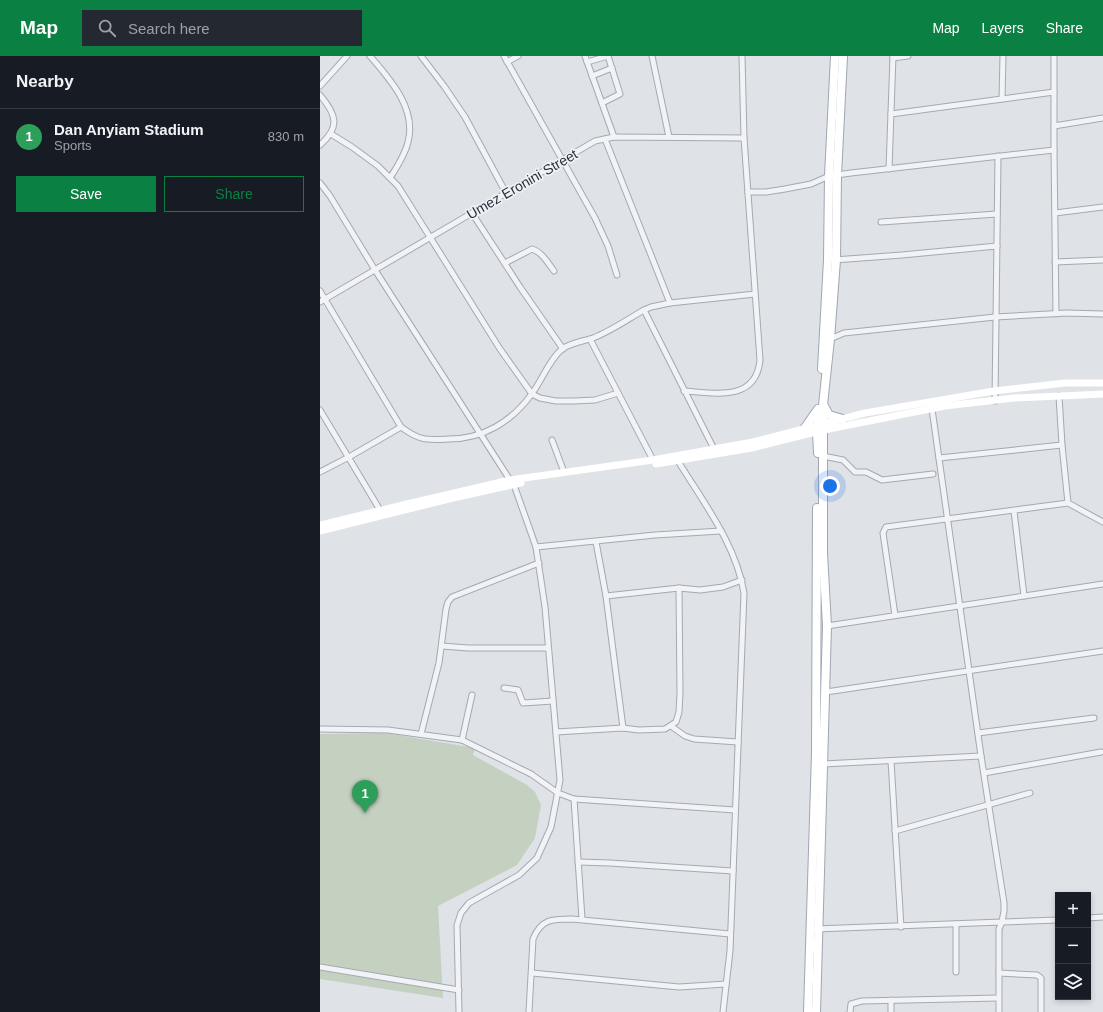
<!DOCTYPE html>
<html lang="en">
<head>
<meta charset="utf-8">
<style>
	:root { --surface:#171b24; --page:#242831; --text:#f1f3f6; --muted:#9ea1a6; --line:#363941; --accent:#0b8043 }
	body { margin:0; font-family:Arial,sans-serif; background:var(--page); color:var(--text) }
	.controls { position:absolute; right:12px; bottom:12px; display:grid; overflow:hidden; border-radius:0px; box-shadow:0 2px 6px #0003 }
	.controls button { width:36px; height:36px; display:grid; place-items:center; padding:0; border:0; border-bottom:1px solid var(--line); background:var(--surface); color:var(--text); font:20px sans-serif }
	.you { position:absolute; left:510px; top:430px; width:14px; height:14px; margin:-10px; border:3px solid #fff; border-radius:50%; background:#1a73e8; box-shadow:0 0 0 6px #1a73e833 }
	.badge { display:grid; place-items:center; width:26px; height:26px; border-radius:50%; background:var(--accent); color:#fff; font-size:13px; font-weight:700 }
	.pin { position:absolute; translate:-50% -33px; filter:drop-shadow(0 1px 2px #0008) }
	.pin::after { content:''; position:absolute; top:21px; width:14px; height:12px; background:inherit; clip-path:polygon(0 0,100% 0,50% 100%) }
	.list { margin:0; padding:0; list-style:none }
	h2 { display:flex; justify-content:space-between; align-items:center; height:52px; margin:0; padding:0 16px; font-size:17px }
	h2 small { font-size:13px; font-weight:400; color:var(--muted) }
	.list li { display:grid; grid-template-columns:26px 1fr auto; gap:12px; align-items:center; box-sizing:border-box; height:56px; padding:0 16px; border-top:1px solid var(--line) }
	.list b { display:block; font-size:15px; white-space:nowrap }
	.list p { margin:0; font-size:13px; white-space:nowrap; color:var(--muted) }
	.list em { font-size:13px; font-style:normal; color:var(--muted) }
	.actions { display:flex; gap:8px; padding:12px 16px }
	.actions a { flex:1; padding:9px 0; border:1px solid var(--accent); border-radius:0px; text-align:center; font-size:14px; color:var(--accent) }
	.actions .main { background:var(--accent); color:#fff }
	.icon { flex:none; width:22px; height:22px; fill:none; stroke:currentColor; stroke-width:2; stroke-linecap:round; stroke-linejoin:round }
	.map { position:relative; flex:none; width:783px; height:956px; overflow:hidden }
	header { display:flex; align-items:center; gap:24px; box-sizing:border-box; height:56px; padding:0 20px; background:var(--accent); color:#fff }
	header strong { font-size:19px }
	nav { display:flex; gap:22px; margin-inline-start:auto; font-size:14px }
	.search { width:280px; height:36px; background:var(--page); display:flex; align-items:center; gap:10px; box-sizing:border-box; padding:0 14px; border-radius:0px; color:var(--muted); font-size:15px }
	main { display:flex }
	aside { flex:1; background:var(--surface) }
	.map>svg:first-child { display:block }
</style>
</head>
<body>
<header>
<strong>Map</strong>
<div class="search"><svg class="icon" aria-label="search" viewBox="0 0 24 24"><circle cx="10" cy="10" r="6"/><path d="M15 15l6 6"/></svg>Search here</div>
<nav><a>Map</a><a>Layers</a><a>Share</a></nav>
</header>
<main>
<aside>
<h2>Nearby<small></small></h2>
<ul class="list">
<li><span class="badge" style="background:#2e9e5b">1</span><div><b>Dan Anyiam Stadium</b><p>Sports</p></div><em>830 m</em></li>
</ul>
<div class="actions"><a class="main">Save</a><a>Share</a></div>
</aside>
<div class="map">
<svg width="783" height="956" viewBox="0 0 783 956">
	<rect width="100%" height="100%" fill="#dfe2e7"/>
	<!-- green -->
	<path fill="#c5d1c0" d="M66 677 155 692 153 699 207 729 215 736 221 749 215 782 197 809 118 850 123 942 0 923V678Z"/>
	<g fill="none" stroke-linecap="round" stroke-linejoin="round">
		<defs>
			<g id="street">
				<path d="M50 0C70 23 97 53 88 86 85 99 77 111 70 122"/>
				<path d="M101 0 124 30 145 61 186 137"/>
				<path d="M184 0 275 162 288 190 297 219"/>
				<path d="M265 0 294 81"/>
				<path d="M332 0 349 81"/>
				<path d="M734 0V94L736 258"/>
				<path d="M573 2 588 0"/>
				<path d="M187 6 198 0"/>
				<path d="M267 6 288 0"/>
				<path d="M272 20 292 12"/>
				<path d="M0 30 27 0"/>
				<path d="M0 39C16 58 21 71 0 89"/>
				<path d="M682 43 683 0"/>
				<path d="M282 47 300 38 288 0"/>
				<path d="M571 58 734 36"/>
				<path d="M734 70 783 62"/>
				<path d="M11 78 32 91 58 110 78 130 180 293 212 338 220 342 236 345H254L275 344 298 337"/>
				<path d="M285 83 350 247"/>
				<path d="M569 113 573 0"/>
				<path d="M0 127 10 140 55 214 190 424"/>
				<path d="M428 136H446L465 133 491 128 509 120 531 117 734 94"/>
				<path d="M152 157 200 231 243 293"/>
				<path d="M735 157 783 151"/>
				<path d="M561 166 677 158"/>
				<path d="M514 204 582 199 677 190"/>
				<path d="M735 206 783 204"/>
				<path d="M185 207 212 193C222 196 228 207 234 215"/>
				<path d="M0 235 81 371C100 385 106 384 129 383 163 383 191 366 211 339 222 325 228 305 242 293 250 287 264 285 273 282 291 275 308 263 324 254L331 251 350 247 435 238"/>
				<path d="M0 246 275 85 294 81 424 82"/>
				<path d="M324 254 394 393"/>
				<path d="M270 283 333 404"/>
				<path d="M510 283 524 277 675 261 747 257 783 258"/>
				<path d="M364 335C395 337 436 346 440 304L424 82 422 0"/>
				<path d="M739 340 742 389 748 447 783 466"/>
				<path d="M675 345 678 100"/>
				<path d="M612 353 661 700 684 847V855L682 866 738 864"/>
				<path d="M0 354 60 454"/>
				<path d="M232 384 244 416"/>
				<path d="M503 400 523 404 535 416H546L562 424 613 418"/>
				<path d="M619 402 742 389"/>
				<path d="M358 405C383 446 416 488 424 537L410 895 403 956"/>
				<path d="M0 416 29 401 81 371"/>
				<path d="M694 455 704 540"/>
				<path d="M276 486 286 540 303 672"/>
				<path d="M216 491 335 479 401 475"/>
				<path d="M286 540 359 532 380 534 403 531 422 524"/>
				<path d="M575 559 563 477 566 471 748 447"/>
				<path d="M507 570 783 528"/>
				<path d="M122 590 148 592H228"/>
				<path d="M184 632 198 634 203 647 233 645"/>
				<path d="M506 636 783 595"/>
				<path d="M351 670 365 680 374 683 418 686"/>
				<path d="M0 673 68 674 142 684 211 718 238 737 254 743 415 754"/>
				<path d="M236 676 303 672 319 674 345 673 356 666 359 656 360 637 359 532"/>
				<path d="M658 677 774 662"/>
				<path d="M101 678 119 607 126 553 128 546 132 541 219 507"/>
				<path d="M142 684 152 639"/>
				<path d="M571 705 581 871"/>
				<path d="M503 708 661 700"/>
				<path d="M664 717 781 696"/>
				<path d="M254 743 262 863"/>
				<path d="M575 775 710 737"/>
				<path d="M258 806 290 807 413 815"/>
				<path d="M768 862 783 861"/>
				<path d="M636 868V916"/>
				<path d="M495 873 682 866 679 873V956"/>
				<path d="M0 911 139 934"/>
				<path d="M212 917 359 931 406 928"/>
				<path d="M679 917 717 919 721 922V956"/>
				<path d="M571 944V956"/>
				<path d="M139 956 137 869 141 857 149 847 199 819 217 802 231 771 240 724 225 551 216 491 194 429"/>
				<path d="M209 956 213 883C221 863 232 863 252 863L410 878"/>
				<path d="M530 956 531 948 542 945 678 942"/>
			</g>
			<g id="primary">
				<path d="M502 313 508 204 509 120 515 0"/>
				<path d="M504 350 509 359 523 363"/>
				<path d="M484 373 498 353"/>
				<path d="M498 397 497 376 499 354"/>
				<path d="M488 956 496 697 497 452"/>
				<path d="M496 956 507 570 503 497V349L510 283 516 204 517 119 523 0"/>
			</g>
		</defs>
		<!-- street casing -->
		<use href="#street" stroke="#a5a9b1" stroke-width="7"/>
		<!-- primary casing -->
		<use href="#primary" stroke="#9fa7b2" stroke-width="10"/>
		<!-- street -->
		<use href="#street" stroke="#f1f3f6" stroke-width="5"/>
		<!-- secondary -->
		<g stroke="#fff" stroke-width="7">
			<path d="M336 408 432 392 504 374 625 350 694 342 783 338"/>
			<path d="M0 469 87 448 190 424 333 404 433 386 545 357 674 335 745 327H783"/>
			<path d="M0 475 133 442 201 427"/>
		</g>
		<!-- primary -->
		<use href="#primary" stroke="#fff" stroke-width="8"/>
	</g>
	<g text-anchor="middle" stroke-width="3.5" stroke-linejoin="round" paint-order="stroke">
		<!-- street labels -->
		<g font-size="14" fill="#29313d" stroke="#eef1f5">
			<text transform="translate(202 128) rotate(-30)" y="5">Umez Eronini Street</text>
		</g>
	</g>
</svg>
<div class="controls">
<button>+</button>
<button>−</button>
<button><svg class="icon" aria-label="layers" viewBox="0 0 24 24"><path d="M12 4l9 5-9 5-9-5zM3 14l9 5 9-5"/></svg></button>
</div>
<div class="you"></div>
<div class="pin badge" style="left:45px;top:757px;background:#2e9e5b">1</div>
</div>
</main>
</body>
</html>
